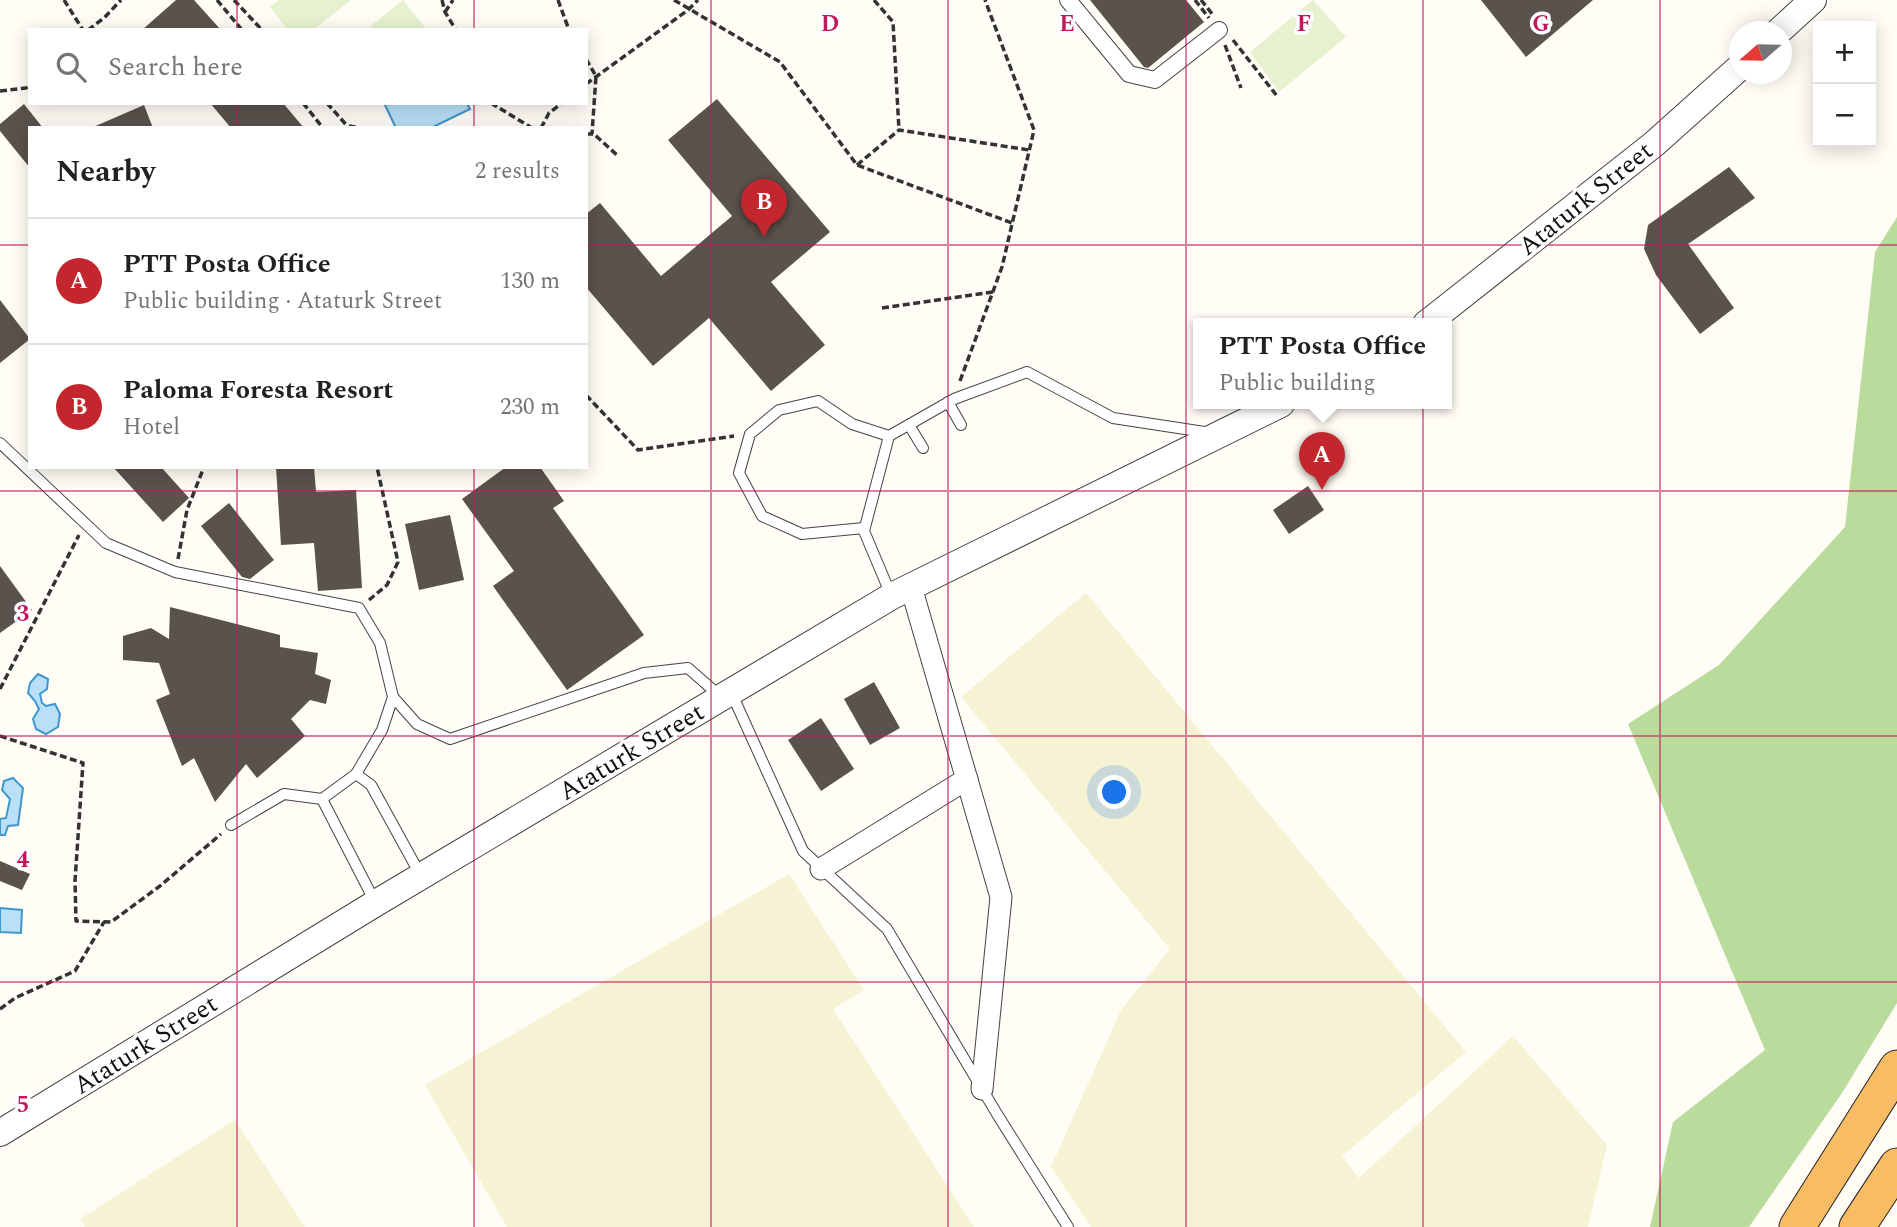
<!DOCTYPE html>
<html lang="en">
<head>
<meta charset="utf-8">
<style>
	:root { --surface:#fff; --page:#f2f2f2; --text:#202124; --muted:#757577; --line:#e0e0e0; --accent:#c4262e }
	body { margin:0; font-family:Spectral,serif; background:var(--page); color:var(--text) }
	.controls { position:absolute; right:21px; top:21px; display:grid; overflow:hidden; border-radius:0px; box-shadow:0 4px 18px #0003 }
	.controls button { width:63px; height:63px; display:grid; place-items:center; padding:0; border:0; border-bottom:2px solid var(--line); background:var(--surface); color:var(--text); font:35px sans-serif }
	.compass { position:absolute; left:1729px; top:21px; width:63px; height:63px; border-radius:50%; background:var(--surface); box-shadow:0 4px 18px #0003; rotate:250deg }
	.you { position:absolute; left:1115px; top:793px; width:24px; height:24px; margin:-18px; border:5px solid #fff; border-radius:50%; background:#1a73e8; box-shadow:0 0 0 10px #1a73e833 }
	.badge { display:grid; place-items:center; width:46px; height:46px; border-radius:50%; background:var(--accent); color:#fff; font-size:23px; font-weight:700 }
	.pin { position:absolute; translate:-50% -58px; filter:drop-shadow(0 2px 4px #0008) }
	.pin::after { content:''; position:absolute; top:37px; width:24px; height:21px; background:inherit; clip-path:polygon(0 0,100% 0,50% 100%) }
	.popup { position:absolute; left:1193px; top:318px; width:259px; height:91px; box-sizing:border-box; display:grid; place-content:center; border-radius:0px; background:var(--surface); filter:drop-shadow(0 2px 5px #0005); font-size:23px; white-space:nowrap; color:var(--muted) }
	.popup b { font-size:26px; color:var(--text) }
	.popup::after { content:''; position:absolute; left:50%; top:100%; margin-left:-14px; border:14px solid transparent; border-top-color:var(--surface) }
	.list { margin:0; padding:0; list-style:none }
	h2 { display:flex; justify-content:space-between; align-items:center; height:91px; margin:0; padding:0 28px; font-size:30px }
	h2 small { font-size:23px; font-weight:400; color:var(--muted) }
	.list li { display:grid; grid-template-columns:46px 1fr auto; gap:21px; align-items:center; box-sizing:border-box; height:126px; padding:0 28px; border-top:2px solid var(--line) }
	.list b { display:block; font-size:26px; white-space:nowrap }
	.list p { margin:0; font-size:23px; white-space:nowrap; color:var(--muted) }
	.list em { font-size:23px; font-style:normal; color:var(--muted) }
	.icon { flex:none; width:38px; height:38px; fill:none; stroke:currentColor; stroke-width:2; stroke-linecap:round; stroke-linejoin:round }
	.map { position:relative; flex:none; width:1897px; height:1227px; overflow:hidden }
	.search { position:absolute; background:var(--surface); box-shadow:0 4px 18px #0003; left:28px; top:28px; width:560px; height:77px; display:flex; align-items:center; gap:18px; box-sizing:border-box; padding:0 24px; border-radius:0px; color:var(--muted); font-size:26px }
	.panel { position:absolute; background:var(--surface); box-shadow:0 4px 18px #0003; left:28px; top:126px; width:560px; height:343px; border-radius:0px }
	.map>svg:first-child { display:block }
</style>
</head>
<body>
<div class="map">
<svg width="1897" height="1227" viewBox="0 0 1897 1227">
	<rect width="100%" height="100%" fill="#fffdf5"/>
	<!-- farmland -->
	<g fill="#f6f3d4">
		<path d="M1086 593 1466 1052 1342 1156 1359 1178 1513 1036 1607 1145 1588 1227H1091L1051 1167 1121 1010 1170 949 961 697Z"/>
		<path d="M789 874 864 990 833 1009 974 1227H507L425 1085Z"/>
		<path d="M235 1120 305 1227H85L80 1219Z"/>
	</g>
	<!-- forest -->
	<path fill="#b9dc9c" d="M1897 217V1003L1842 1093 1749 1227H1650L1673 1122 1765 1050 1628 724 1719 665 1845 527 1875 252Z"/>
	<!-- pitch -->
	<g fill="#e6f2cf">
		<path d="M279 0H351L313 30H288L270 7Z"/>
		<path d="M403 0 427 30H366Z"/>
		<path d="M1313 0 1346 37 1279 92 1250 52Z"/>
	</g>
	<!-- water -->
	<g fill="#b9e0f7" stroke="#3f96cf" stroke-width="2">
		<path d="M384 103H467L470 109 431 128H396Z"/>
		<path d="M38 674 48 679 47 689 40 694 42 703 46 706 55 704 60 714 58 727 46 734 36 729 33 719 39 709 35 701 28 693 30 683Z"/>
		<path d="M13 778 23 788 18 825 8 826 5 835H0V819L6 818 10 799 2 790 4 781Z"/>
		<path d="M0 908 22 910 21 933 0 932Z"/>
	</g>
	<!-- building -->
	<g fill="#5a524d">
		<path d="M176 0H194L221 30H142Z"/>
		<path d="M1090 0H1186L1204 22 1148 68 1144 67Z"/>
		<path d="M1481 0H1593L1526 57Z"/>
		<path d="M717 99 830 232 771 282 825 345 771 391 709 318 653 366 586 287V214L600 203 661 276 732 216 668 140Z"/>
		<path d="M210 103H283L304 128H231Z"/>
		<path d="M24 104 43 128H30V168L0 131V124Z"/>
		<path d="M144 105 153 128H91Z"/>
		<path d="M1729 167 1755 198 1688 244 1734 308 1700 334 1656 275 1644 249 1648 225Z"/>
		<path d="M0 300 30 339 0 363Z"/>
		<path d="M113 467H161L189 498 163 522Z"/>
		<path d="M276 467H314L316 492 356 490 362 588 318 591 314 543 281 545Z"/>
		<path d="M506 467H540L564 501 553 508 644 635 567 690 493 586 514 571 462 499Z"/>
		<path d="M1308 486 1324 510 1289 534 1273 510Z"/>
		<path d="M229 503 274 560 250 579 242 577 201 526Z"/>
		<path d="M450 515 464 580 419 590 405 524Z"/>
		<path d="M0 566 32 610 0 633Z"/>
		<path d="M170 607 280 635V647L318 653 315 674 331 680 326 704 310 700 291 719 305 736 257 778 246 764 215 802 194 758 182 766 156 700 170 694 159 663 123 660V636L151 628 169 639Z"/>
		<path d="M874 682 900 728 870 745 844 699Z"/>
		<path d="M821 718 854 769 821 791 788 740Z"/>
		<path d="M0 861 30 874 22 890 0 881Z"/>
	</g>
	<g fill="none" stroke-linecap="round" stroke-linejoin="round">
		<defs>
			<g id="service">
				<path d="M948 402 961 425"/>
				<path d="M909 425 923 448"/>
				<path d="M0 443 106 543 175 572 359 608 380 643 393 697 382 730 356 774"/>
				<path d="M864 528 802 534 762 516 739 473 750 434 779 410 818 401 852 424 889 436"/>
				<path d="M891 595 864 531 889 436 954 399 1027 372 1113 418 1211 433"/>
				<path d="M731 692 803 851 887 929 997 1114 1068 1227"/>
				<path d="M393 697 417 724 450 739 644 673 688 668 721 697"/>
				<path d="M231 825 284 794 322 799"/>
				<path d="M375 902 322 799 356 774 371 785 421 876"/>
			</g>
			<path id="pedestrian" d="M1068 0 1129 74 1155 80 1219 30"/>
			<g id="minor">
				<path d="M911 587 1001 897 982 1089"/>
				<path d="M821 869 967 779"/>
			</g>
			<g id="tertiary">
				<path d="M1778 32 1813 0"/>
				<path d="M1426 324 1654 144 1740 67"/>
				<path d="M0 1133 376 903 892 596 1281 404"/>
			</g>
			<g id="trunk">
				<path d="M1797 1227 1897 1068"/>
				<path d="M1857 1227 1897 1166"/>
			</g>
		</defs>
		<!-- service casing -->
		<use href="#service" stroke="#444" stroke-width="12"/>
		<!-- pedestrian casing -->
		<use href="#pedestrian" stroke="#444" stroke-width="18"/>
		<!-- minor casing -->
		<use href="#minor" stroke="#444" stroke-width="23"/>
		<!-- tertiary casing -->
		<use href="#tertiary" stroke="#444" stroke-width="28"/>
		<!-- trunk casing -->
		<use href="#trunk" stroke="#222" stroke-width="37"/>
		<!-- path -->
		<g stroke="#333" stroke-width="3.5" stroke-dasharray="7 3.5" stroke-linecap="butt">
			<path d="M64 0 83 30"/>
			<path d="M217 0 242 30"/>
			<path d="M234 0 262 30"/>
			<path d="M442 0 445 12 456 30"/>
			<path d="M558 0 569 30"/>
			<path d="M674 0 780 62 857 165 1012 223"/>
			<path d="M874 0 893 22 899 130"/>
			<path d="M1195 0 1209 18"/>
			<path d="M1201 0 1213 15"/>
			<path d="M445 12 453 0"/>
			<path d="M88 30 104 18 121 0"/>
			<path d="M1233 40 1277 96"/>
			<path d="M1225 45 1241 88"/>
			<path d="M586 59 596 76 592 134"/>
			<path d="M586 84 688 10 698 0"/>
			<path d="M0 91 26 88 30 84"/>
			<path d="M303 103 323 128"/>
			<path d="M327 103 349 128"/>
			<path d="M491 103 532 128"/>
			<path d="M349 126 360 128"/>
			<path d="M541 128 549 113 562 103"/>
			<path d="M586 134H594L618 156"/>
			<path d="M857 165 899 130 1029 150"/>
			<path d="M882 308 993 292"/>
			<path d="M960 381 1002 267 1034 130 985 0"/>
			<path d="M586 395 638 450 734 436"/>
			<path d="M178 559 187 510 204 467"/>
			<path d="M369 600 387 585 398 562 377 467"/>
			<path d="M0 689 79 535"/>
			<path d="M0 736 83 763 75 881 76 921 111 922 160 886 221 834"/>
			<path d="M0 1009 15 998 75 971 104 922"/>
		</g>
		<!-- service -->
		<use href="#service" stroke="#fff" stroke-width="10"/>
		<!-- pedestrian -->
		<use href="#pedestrian" stroke="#fff" stroke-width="16"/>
		<!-- minor -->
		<use href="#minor" stroke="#fff" stroke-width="21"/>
		<!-- tertiary -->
		<use href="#tertiary" stroke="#fff" stroke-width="26"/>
		<!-- trunk -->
		<use href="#trunk" stroke="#f7bc64" stroke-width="35"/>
	</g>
	<!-- grid -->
	<path fill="none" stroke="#c2185b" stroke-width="2" stroke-opacity="0.55" d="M237 0V30M474 0V30M711 0V1227M948 0V1227M1186 0V1227M1423 0V1227M1660 0V1227M237 103V128M474 103V128M0 245H30M586 245H1897M237 467V1227M474 467V1227M0 491H1897M0 736H1897M0 982H1897"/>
	<g text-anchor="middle" stroke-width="7" stroke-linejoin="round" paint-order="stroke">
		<!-- street labels -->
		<g font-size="26" fill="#111" stroke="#fff">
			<text transform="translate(1585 198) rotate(-39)" y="9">Ataturk Street</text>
			<text transform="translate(631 751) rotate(-31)" y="9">Ataturk Street</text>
			<text transform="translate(145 1044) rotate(-32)" y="9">Ataturk Street</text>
		</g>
	</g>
	<g font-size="23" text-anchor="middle" font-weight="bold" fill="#c2185b" stroke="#fff" stroke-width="7" stroke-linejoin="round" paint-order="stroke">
		<text x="830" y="31">D</text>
		<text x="1067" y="31">E</text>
		<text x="1304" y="31">F</text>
		<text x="1541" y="31">G</text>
		<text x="23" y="621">3</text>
		<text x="23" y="867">4</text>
		<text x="23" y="1112">5</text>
	</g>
</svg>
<div class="controls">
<button>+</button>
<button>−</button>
</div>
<svg class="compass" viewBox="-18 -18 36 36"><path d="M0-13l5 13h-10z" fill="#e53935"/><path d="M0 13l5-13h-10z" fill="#757577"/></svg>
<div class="you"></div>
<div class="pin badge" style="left:1322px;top:490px">A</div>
<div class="popup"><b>PTT Posta Office</b>Public building</div>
<div class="pin badge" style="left:764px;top:237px">B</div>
<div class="search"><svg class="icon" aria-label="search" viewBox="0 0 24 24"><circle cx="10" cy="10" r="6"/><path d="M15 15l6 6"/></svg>Search here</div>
<section class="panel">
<h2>Nearby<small>2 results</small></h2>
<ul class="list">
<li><span class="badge">A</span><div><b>PTT Posta Office</b><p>Public building · Ataturk Street</p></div><em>130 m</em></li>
<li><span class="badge">B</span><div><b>Paloma Foresta Resort</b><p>Hotel</p></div><em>230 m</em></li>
</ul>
</section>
</div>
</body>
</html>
